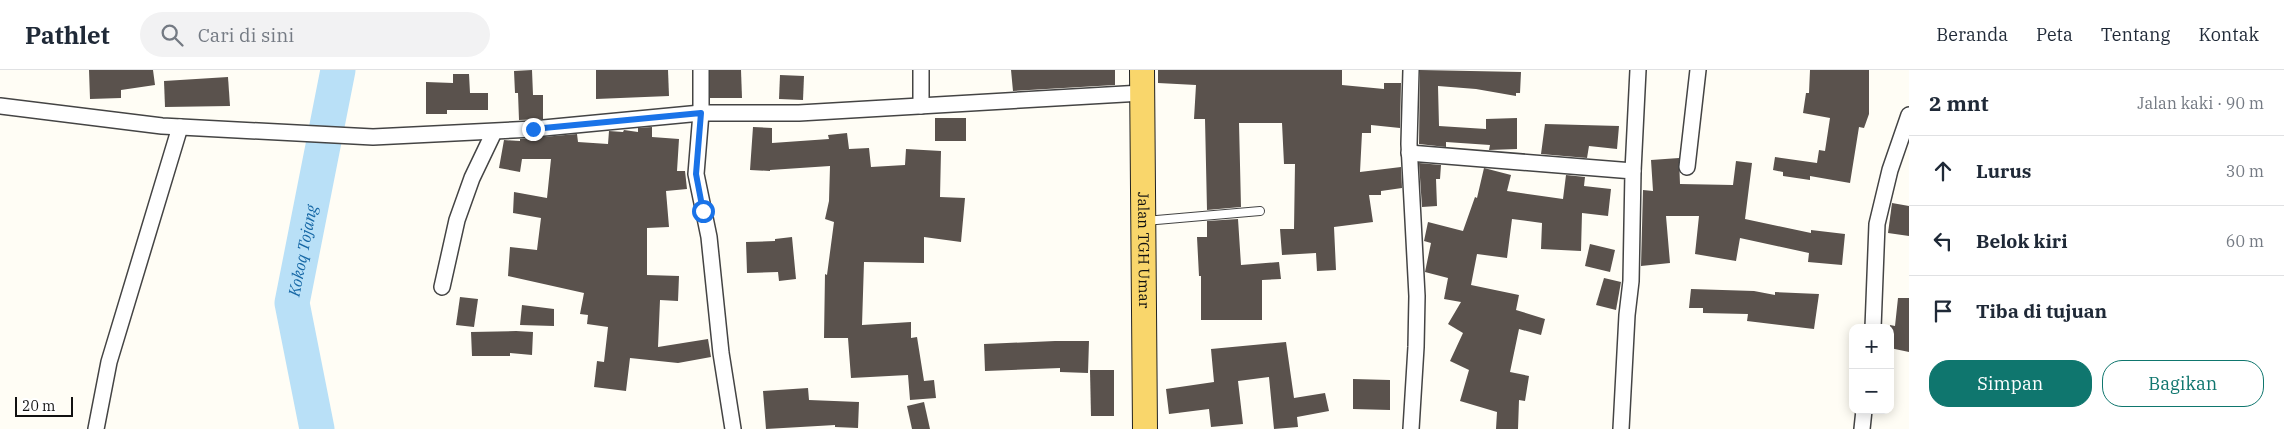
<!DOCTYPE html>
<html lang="id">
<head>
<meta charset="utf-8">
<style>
	:root { --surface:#fff; --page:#f2f2f3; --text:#1f2937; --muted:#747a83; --line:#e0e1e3; --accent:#0f766e }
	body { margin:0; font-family:"IBM Plex Serif",serif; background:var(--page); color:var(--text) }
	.controls { position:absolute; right:15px; bottom:15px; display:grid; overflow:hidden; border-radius:10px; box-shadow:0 2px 12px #0003 }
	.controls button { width:45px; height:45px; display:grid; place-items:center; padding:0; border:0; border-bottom:1px solid var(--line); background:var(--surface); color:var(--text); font:25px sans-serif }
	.scale { position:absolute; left:15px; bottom:12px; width:58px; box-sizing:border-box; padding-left:5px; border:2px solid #111; border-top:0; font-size:14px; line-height:18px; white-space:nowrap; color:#111; -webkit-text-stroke:4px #fff; paint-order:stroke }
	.stop { position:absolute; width:15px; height:15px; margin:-11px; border:4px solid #1a73e8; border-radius:50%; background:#fff }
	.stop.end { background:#1a73e8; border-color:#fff; box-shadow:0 1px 5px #0008 }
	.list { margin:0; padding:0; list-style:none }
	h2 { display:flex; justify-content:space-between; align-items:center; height:65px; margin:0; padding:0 20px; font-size:21px }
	h2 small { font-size:16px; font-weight:400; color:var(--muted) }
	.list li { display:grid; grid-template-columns:32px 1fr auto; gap:15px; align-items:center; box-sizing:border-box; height:70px; padding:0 20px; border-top:1px solid var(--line) }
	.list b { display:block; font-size:19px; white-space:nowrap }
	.list em { font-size:16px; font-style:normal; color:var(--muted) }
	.actions { display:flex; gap:10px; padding:15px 20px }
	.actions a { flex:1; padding:11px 0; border:1px solid var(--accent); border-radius:20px; text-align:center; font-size:18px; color:var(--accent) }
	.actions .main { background:var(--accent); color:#fff }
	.icon { flex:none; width:28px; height:28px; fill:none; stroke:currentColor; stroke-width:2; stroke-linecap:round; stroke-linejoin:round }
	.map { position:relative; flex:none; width:1909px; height:359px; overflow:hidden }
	header { display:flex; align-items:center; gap:30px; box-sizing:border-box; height:70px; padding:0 25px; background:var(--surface); border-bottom:1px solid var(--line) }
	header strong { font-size:24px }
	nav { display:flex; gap:28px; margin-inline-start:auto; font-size:18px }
	.search { width:350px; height:45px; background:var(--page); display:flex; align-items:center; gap:12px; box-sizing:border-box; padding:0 18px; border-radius:28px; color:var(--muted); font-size:19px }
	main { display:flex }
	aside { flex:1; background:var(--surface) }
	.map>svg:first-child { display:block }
</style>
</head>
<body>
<header>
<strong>Pathlet</strong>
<div class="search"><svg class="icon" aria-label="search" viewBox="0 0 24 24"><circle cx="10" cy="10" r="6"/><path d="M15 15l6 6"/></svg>Cari di sini</div>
<nav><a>Beranda</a><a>Peta</a><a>Tentang</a><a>Kontak</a></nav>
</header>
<main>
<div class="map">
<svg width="1909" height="359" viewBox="0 0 1909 359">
	<rect width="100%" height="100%" fill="#fffdf5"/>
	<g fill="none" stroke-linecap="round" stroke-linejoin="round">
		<!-- river -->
		<path stroke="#b9e0f7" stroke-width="35" id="s1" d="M317 359 292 233 338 0"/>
	</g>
	<!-- building -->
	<g fill="#5a524d">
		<path d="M89 0H153L155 15 121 20V28L90 29Z"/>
		<path d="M532 0 533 25H543V49L519 50 518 23H515L514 1Z"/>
		<path d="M596 0H668L669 26 596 29Z"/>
		<path d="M710 0H741L742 28H710Z"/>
		<path d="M1011 0H1115V15L1013 21Z"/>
		<path d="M1158 0H1342V15L1384 19V13H1401L1400 58 1371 55V63H1362L1360 102 1401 97 1402 118 1381 121V125H1369L1373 152 1334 157 1336 200 1317 201 1316 183 1282 185 1280 159H1294L1295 94H1284L1282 53H1239L1241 137 1207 140 1205 49H1194L1196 15 1158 13Z"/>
		<path d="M1420 0 1521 2 1520 23H1516V26L1476 19 1438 16 1439 56 1486 59V49L1517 48V79L1489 80 1490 75 1446 72V77L1419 74Z"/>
		<path d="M1810 0H1869V44L1864 58 1859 57 1850 113 1810 106V110L1783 106V102L1773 100 1775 87 1817 93 1819 80 1825 81 1830 48 1803 43 1806 23H1809Z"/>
		<path d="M453 4H469L470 23H488V40H447V44H426V12L453 13Z"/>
		<path d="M780 5 804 6 803 30 779 29Z"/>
		<path d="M228 7 230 36 165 37 164 11Z"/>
		<rect x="935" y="48" width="31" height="23"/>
		<path d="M1545 54 1619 56 1617 79 1589 76 1587 88 1541 84Z"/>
		<path d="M652 57V67L679 69 677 101H685L687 119 666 121 669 157 647 158V205L679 206 678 231 660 230 658 277 708 269 711 287 678 293 630 288 626 321 594 317 597 291 604 292 608 257 587 254 588 245 580 244 584 223 508 206 510 177 537 180 541 148 513 143 514 122 547 128 551 89H522L520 102 499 98 504 70 520 71V69L577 64 578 72 608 74 609 61 623 62 624 60 638 62V58Z"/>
		<path d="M753 57 772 58V73L829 69 828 65 847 63 849 79 869 78 871 97 905 95 906 79 941 81 940 127 965 128 961 172 924 167V193L864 192 862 255 911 252V268L917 267 924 311 934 310 936 328 910 330 908 305 851 308 848 268H824L825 204 827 205 834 152 825 149 829 131 830 96 770 100V101L750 100Z"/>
		<path d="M1679 88 1680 114 1733 115 1736 91 1752 93 1745 149 1811 163V160L1845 164 1842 195 1808 192 1809 183 1740 168 1736 191 1695 184 1699 146H1666L1670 193 1641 196 1643 120 1653 121 1651 90Z"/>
		<path d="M1419 93 1441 95 1440 109H1436L1437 136 1422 137Z"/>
		<path d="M1484 98 1511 105 1507 121 1563 129 1566 105 1585 107 1584 116 1611 119 1608 146 1582 143 1581 181 1541 179 1542 153 1512 149 1507 188 1477 184 1471 215 1519 225 1516 240 1545 249 1541 265 1519 259 1510 302 1529 306 1525 331 1519 330 1518 359H1496L1497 342 1460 331 1469 300 1450 291 1463 263 1448 254 1461 232 1444 229 1448 208 1425 202 1431 173 1424 171 1428 152 1463 161 1475 127 1477 128Z"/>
		<path d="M1892 133 1909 136V166L1888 163Z"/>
		<path d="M1238 149 1241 195 1279 192 1281 209 1262 210V250H1201V206H1199L1197 167H1207V151Z"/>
		<path d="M792 167 796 209 779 211 778 202 747 203 746 172 775 171V169Z"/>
		<path d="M1590 174 1615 180 1610 202 1585 196Z"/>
		<path d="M1604 208 1621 212 1616 240 1596 235Z"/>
		<path d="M1691 219 1754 221 1775 225V222L1819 224 1814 259 1747 251 1748 244 1703 243V238H1689Z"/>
		<path d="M460 227 478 229 474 257 456 255Z"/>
		<path d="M1898 228H1909V282L1890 278V255L1895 256Z"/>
		<path d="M522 235 554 239V256L520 255Z"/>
		<path d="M516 261 533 262 532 285 510 283V286H472L471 262Z"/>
		<path d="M1055 271H1089L1088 303 1060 302V298L985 301 984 274Z"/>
		<path d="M1286 272 1294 328 1325 323 1329 341 1297 347 1298 357 1274 359 1269 307 1238 311 1243 354 1211 357 1209 339 1169 344 1166 319 1214 312 1211 279Z"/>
		<path d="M1090 300H1114V346H1091Z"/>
		<path d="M1353 309 1390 310V340L1353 339Z"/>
		<path d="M808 318 809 330 859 332 858 358 835 357V355L766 359 763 321Z"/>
		<path d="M924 332 930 359H912L907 336Z"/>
	</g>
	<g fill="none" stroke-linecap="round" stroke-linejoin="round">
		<defs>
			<path id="lane" d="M1145 151 1260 141"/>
			<g id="street">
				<path d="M701 0V43L696 104 709 167 721 283 733 359"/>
				<path d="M0 36 162 56 373 67 533 59 701 43H799L1142 23"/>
				<path d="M921 36V0"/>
				<path d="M1409 83 1633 101 1631 211 1627 245 1621 359"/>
				<path d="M1687 97 1698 0"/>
				<path d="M1633 101 1638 0"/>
				<path d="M442 217 457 150 472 108 494 62"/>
				<path d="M1873 258 1877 154 1890 100 1909 45"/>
				<path d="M96 359 109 292 180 57"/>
				<path d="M1411 359 1416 277 1417 226 1409 74 1411 0"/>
				<path d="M1862 359 1864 340"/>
			</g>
			<g id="primary">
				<path id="s2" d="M1142 0 1145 359"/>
			</g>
		</defs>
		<!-- lane casing -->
		<use href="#lane" stroke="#444" stroke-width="10"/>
		<!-- street casing -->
		<use href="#street" stroke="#444" stroke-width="18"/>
		<!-- primary casing -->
		<use href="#primary" stroke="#222" stroke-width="26"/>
		<!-- lane -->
		<use href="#lane" stroke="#fff" stroke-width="8"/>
		<!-- street -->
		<use href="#street" stroke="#fff" stroke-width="15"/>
		<!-- primary -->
		<use href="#primary" stroke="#f9d66b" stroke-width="24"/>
	</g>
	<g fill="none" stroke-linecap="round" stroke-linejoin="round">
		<!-- route -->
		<path stroke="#1a73e8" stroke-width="6" d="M533 59 701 43 696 104 703 141"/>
	</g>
	<g text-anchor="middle" stroke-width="5" stroke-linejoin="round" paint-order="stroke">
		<!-- street labels -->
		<g font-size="15" fill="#111" stroke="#fff">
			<text dy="5" stroke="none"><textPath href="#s2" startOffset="180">Jalan TGH Umar</textPath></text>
		</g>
		<!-- water labels -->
		<g font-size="16" font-style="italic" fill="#1768a6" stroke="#fff">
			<text dy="6" stroke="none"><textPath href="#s1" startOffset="182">Kokoq Tojang</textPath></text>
		</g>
	</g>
</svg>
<div class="controls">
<button>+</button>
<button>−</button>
</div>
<div class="scale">20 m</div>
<div class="stop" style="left:703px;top:141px"></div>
<div class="stop end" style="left:533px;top:59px"></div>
</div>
<aside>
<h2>2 mnt<small>Jalan kaki · 90 m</small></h2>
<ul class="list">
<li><svg class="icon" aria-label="ahead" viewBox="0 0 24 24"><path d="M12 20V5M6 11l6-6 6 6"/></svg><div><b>Lurus</b></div><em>30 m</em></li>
<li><svg class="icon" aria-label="left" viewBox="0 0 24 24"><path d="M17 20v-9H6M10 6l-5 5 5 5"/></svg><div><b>Belok kiri</b></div><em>60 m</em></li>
<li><svg class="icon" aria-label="arrive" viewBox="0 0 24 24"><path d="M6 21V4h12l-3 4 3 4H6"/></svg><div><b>Tiba di tujuan</b></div></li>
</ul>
<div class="actions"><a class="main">Simpan</a><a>Bagikan</a></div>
</aside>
</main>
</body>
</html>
